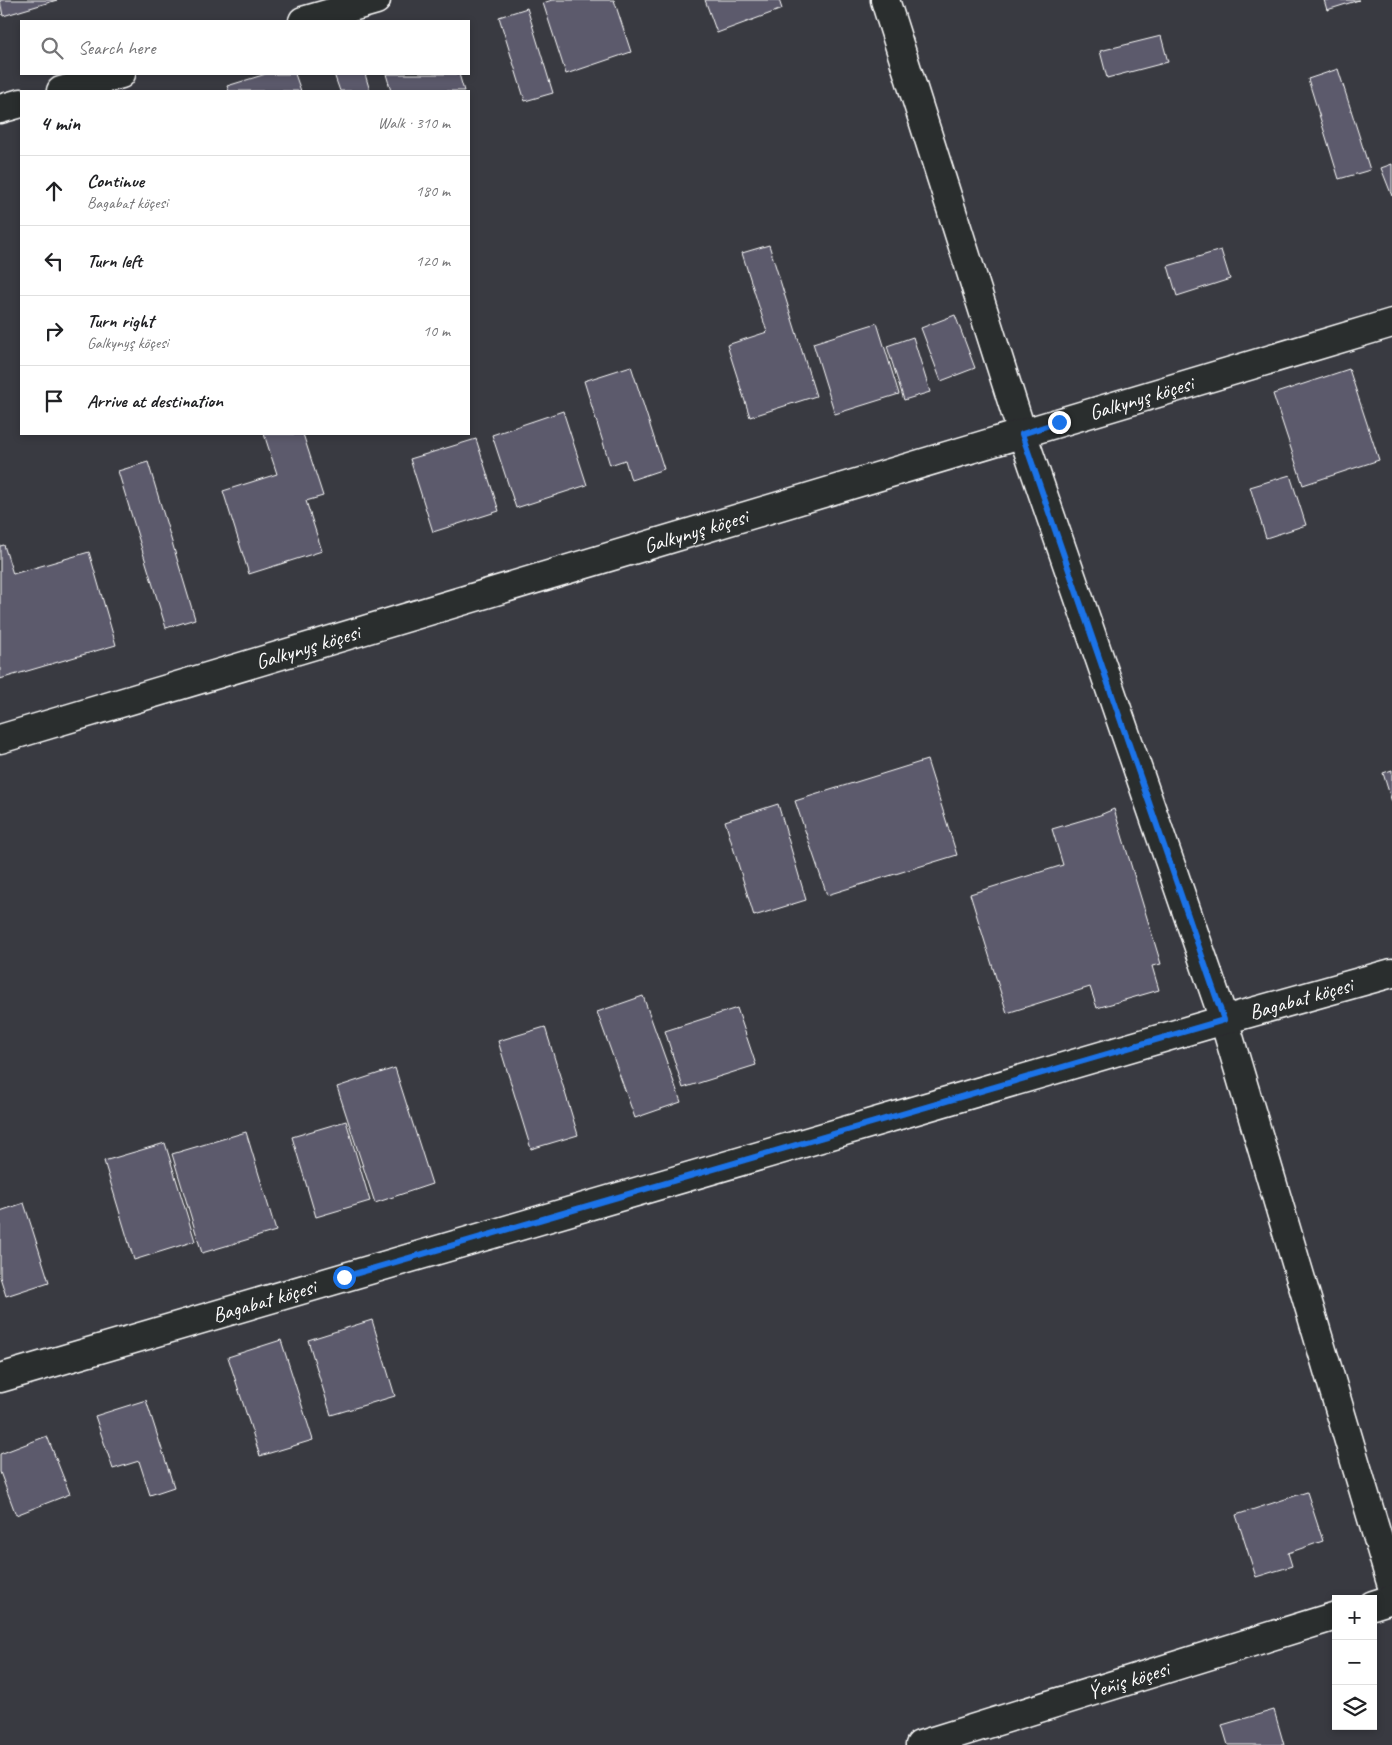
<!DOCTYPE html>
<html lang="en">
<head>
<meta charset="utf-8">
<style>
	:root { --surface:#fff; --page:#f6f6f6; --text:#202124; --muted:#757577; --line:#e0e0e0 }
	body { margin:0; font-family:Caveat,sans-serif; background:var(--page); color:var(--text) }
	.controls { position:absolute; right:15px; bottom:15px; display:grid; overflow:hidden; border-radius:0px; box-shadow:0 2px 8px #0003 }
	.controls button { width:45px; height:45px; display:grid; place-items:center; padding:0; border:0; border-bottom:1px solid var(--line); background:var(--surface); color:var(--text); font:25px sans-serif }
	.stop { position:absolute; width:15px; height:15px; margin:-11px; border:4px solid #1a73e8; border-radius:50%; background:#fff }
	.stop.end { background:#1a73e8; border-color:#fff; box-shadow:0 1px 5px #0008 }
	.list { margin:0; padding:0; list-style:none }
	h2 { display:flex; justify-content:space-between; align-items:center; height:65px; margin:0; padding:0 20px; font-size:21px }
	h2 small { font-size:16px; font-weight:400; color:var(--muted) }
	.list li { display:grid; grid-template-columns:32px 1fr auto; gap:15px; align-items:center; box-sizing:border-box; height:70px; padding:0 20px; border-top:1px solid var(--line) }
	.list b { display:block; font-size:19px; white-space:nowrap }
	.list p { margin:0; font-size:16px; white-space:nowrap; color:var(--muted) }
	.list em { font-size:16px; font-style:normal; color:var(--muted) }
	.icon { flex:none; width:28px; height:28px; fill:none; stroke:currentColor; stroke-width:2; stroke-linecap:round; stroke-linejoin:round }
	.map { position:relative; flex:none; width:1392px; height:1745px; overflow:hidden }
	.search { position:absolute; background:var(--surface); box-shadow:0 2px 8px #0003; left:20px; top:20px; width:450px; height:55px; display:flex; align-items:center; gap:12px; box-sizing:border-box; padding:0 18px; border-radius:0px; color:var(--muted); font-size:19px }
	.panel { position:absolute; background:var(--surface); box-shadow:0 2px 8px #0003; left:20px; top:90px; width:450px; height:345px; border-radius:0px }
	.map>svg:first-child { display:block }
</style>
</head>
<body>
<div class="map">
<svg width="1392" height="1745" viewBox="0 0 1392 1745">
	<rect width="100%" height="100%" fill="#393a41"/>
	<filter id="ink" filterUnits="userSpaceOnUse"><feTurbulence type="fractalNoise" baseFrequency=".02" numOctaves="2"/><feDisplacementMap in="SourceGraphic" scale="10" xChannelSelector="R" yChannelSelector="G"/><feConvolveMatrix kernelMatrix="1 2 1 2 8 2 1 2 1" color-interpolation-filters="sRGB"/></filter>
	<g filter="url(#ink)">
		<!-- building -->
		<g fill="#5c5a6c" stroke="#fff">
			<path d="M0 0H57L3 16Z"/>
			<path d="M552 0H614L631 52 566 74 543 3Z"/>
			<path d="M705 0H779L782 9 717 33Z"/>
			<path d="M1324 0H1359L1327 10Z"/>
			<path d="M527 8 553 93 525 101 499 17Z"/>
			<path d="M1161 36 1168 62 1107 78 1100 51Z"/>
			<path d="M1338 69 1370 170 1339 179 1308 79Z"/>
			<path d="M266 74H295L301 91H229L227 86Z"/>
			<path d="M334 74H365L370 91H340Z"/>
			<path d="M386 74H459L464 91H391Z"/>
			<path d="M1392 164V196L1381 168Z"/>
			<path d="M769 245 816 396 750 417 727 345 767 332 742 253Z"/>
			<path d="M1221 250 1230 279 1177 296 1168 266Z"/>
			<path d="M955 315 975 368 941 381 921 328Z"/>
			<path d="M877 323 899 394 835 414 813 343Z"/>
			<path d="M913 337 930 392 904 400 887 346Z"/>
			<path d="M631 366 664 469 631 480 625 460 610 465 584 381Z"/>
			<path d="M1349 369 1379 460 1303 485 1273 394Z"/>
			<path d="M563 411 587 485 516 508 492 435Z"/>
			<path d="M264 434H303L323 496 306 501 322 551 249 574 223 491 277 474Z"/>
			<path d="M476 439 499 511 433 532 410 459Z"/>
			<path d="M148 462 195 619 166 628 118 471Z"/>
			<path d="M1290 475 1306 525 1266 538 1250 487Z"/>
			<path d="M4 545 13 574 89 552 116 645 0 679V546Z"/>
			<path d="M927 760 957 855 827 895 795 801Z"/>
			<path d="M1392 770V802L1383 773Z"/>
			<path d="M778 804 806 900 754 916 725 821Z"/>
			<path d="M1114 809 1161 964 1152 966 1159 990 1097 1008 1090 987 1007 1013 970 894 1063 865 1052 829 1100 815Z"/>
			<path d="M643 996 681 1102 635 1118 597 1012Z"/>
			<path d="M737 1008 756 1065 683 1088 665 1031Z"/>
			<path d="M545 1027 578 1135 531 1149 498 1041Z"/>
			<path d="M395 1068 432 1184 375 1203 337 1087Z"/>
			<path d="M346 1121 370 1201 316 1217 292 1137Z"/>
			<path d="M246 1132 276 1231 202 1253 172 1154Z"/>
			<path d="M165 1143 195 1241 134 1260 104 1161Z"/>
			<path d="M24 1203 49 1282 6 1296 0 1277V1211Z"/>
			<path d="M372 1320 395 1396 331 1415 308 1340Z"/>
			<path d="M281 1340 313 1440 260 1456 228 1357Z"/>
			<path d="M146 1400 174 1487 150 1495 139 1461 113 1469 95 1416Z"/>
			<path d="M47 1436 70 1494 16 1515 0 1472V1454Z"/>
			<path d="M1307 1492 1323 1541 1288 1553 1292 1566 1256 1577 1236 1515Z"/>
			<path d="M1274 1710 1284 1745H1228L1222 1725Z"/>
		</g>
		<g fill="none" stroke-linecap="round" stroke-linejoin="round">
			<defs>
				<g id="minor">
					<path d="M885 0 1022 433 1224 1020 1392 1586"/>
					<path d="M303 21 376 0"/>
					<path d="M61 91 121 74"/>
					<path d="M0 109 21 103"/>
					<path id="s1" d="M0 739 1392 323"/>
					<path id="s2" d="M0 1378 1224 1020 1392 973"/>
					<path d="M1373 1605 1392 1599"/>
					<path id="s3" d="M920 1745 1336 1616"/>
				</g>
			</defs>
			<!-- minor casing -->
			<use href="#minor" stroke="#fff" stroke-width="31"/>
			<!-- minor -->
			<use href="#minor" stroke="#2a2d2e" stroke-width="28"/>
		</g>
	</g>
	<g fill="none" stroke-linecap="round" stroke-linejoin="round" filter="url(#ink)">
		<!-- route -->
		<path stroke="#1a73e8" stroke-width="6" d="M344 1277 1224 1020 1022 434 1059 422"/>
	</g>
	<g text-anchor="middle" stroke-width="4.5" stroke-linejoin="round" paint-order="stroke">
		<!-- street labels -->
		<g font-size="21" fill="#fff" stroke="#2a2d2e">
			<text dy="7" stroke="none"><textPath href="#s1" startOffset="1191">Galkynyş köçesi</textPath></text>
			<text dy="7" stroke="none"><textPath href="#s1" startOffset="726">Galkynyş köçesi</textPath></text>
			<text dy="7" stroke="none"><textPath href="#s1" startOffset="321">Galkynyş köçesi</textPath></text>
			<text dy="7" stroke="none"><textPath href="#s2" startOffset="1355">Bagabat köçesi</textPath></text>
			<text dy="7" stroke="none"><textPath href="#s2" startOffset="275">Bagabat köçesi</textPath></text>
			<text dy="7" stroke="none"><textPath href="#s3" startOffset="218">Ýeňiş köçesi</textPath></text>
		</g>
	</g>
</svg>
<div class="controls">
<button>+</button>
<button>−</button>
<button><svg class="icon" aria-label="layers" viewBox="0 0 24 24"><path d="M12 4l9 5-9 5-9-5zM3 14l9 5 9-5"/></svg></button>
</div>
<div class="stop" style="left:344px;top:1277px"></div>
<div class="stop end" style="left:1059px;top:422px"></div>
<div class="search"><svg class="icon" aria-label="search" viewBox="0 0 24 24"><circle cx="10" cy="10" r="6"/><path d="M15 15l6 6"/></svg>Search here</div>
<section class="panel">
<h2>4 min<small>Walk · 310 m</small></h2>
<ul class="list">
<li><svg class="icon" aria-label="ahead" viewBox="0 0 24 24"><path d="M12 20V5M6 11l6-6 6 6"/></svg><div><b>Continue</b><p>Bagabat köçesi</p></div><em>180 m</em></li>
<li><svg class="icon" aria-label="left" viewBox="0 0 24 24"><path d="M17 20v-9H6M10 6l-5 5 5 5"/></svg><div><b>Turn left</b></div><em>120 m</em></li>
<li><svg class="icon" aria-label="right" viewBox="0 0 24 24"><path d="M7 20v-9h11M14 6l5 5-5 5"/></svg><div><b>Turn right</b><p>Galkynyş köçesi</p></div><em>10 m</em></li>
<li><svg class="icon" aria-label="arrive" viewBox="0 0 24 24"><path d="M6 21V4h12l-3 4 3 4H6"/></svg><div><b>Arrive at destination</b></div></li>
</ul>
</section>
</div>
</body>
</html>
